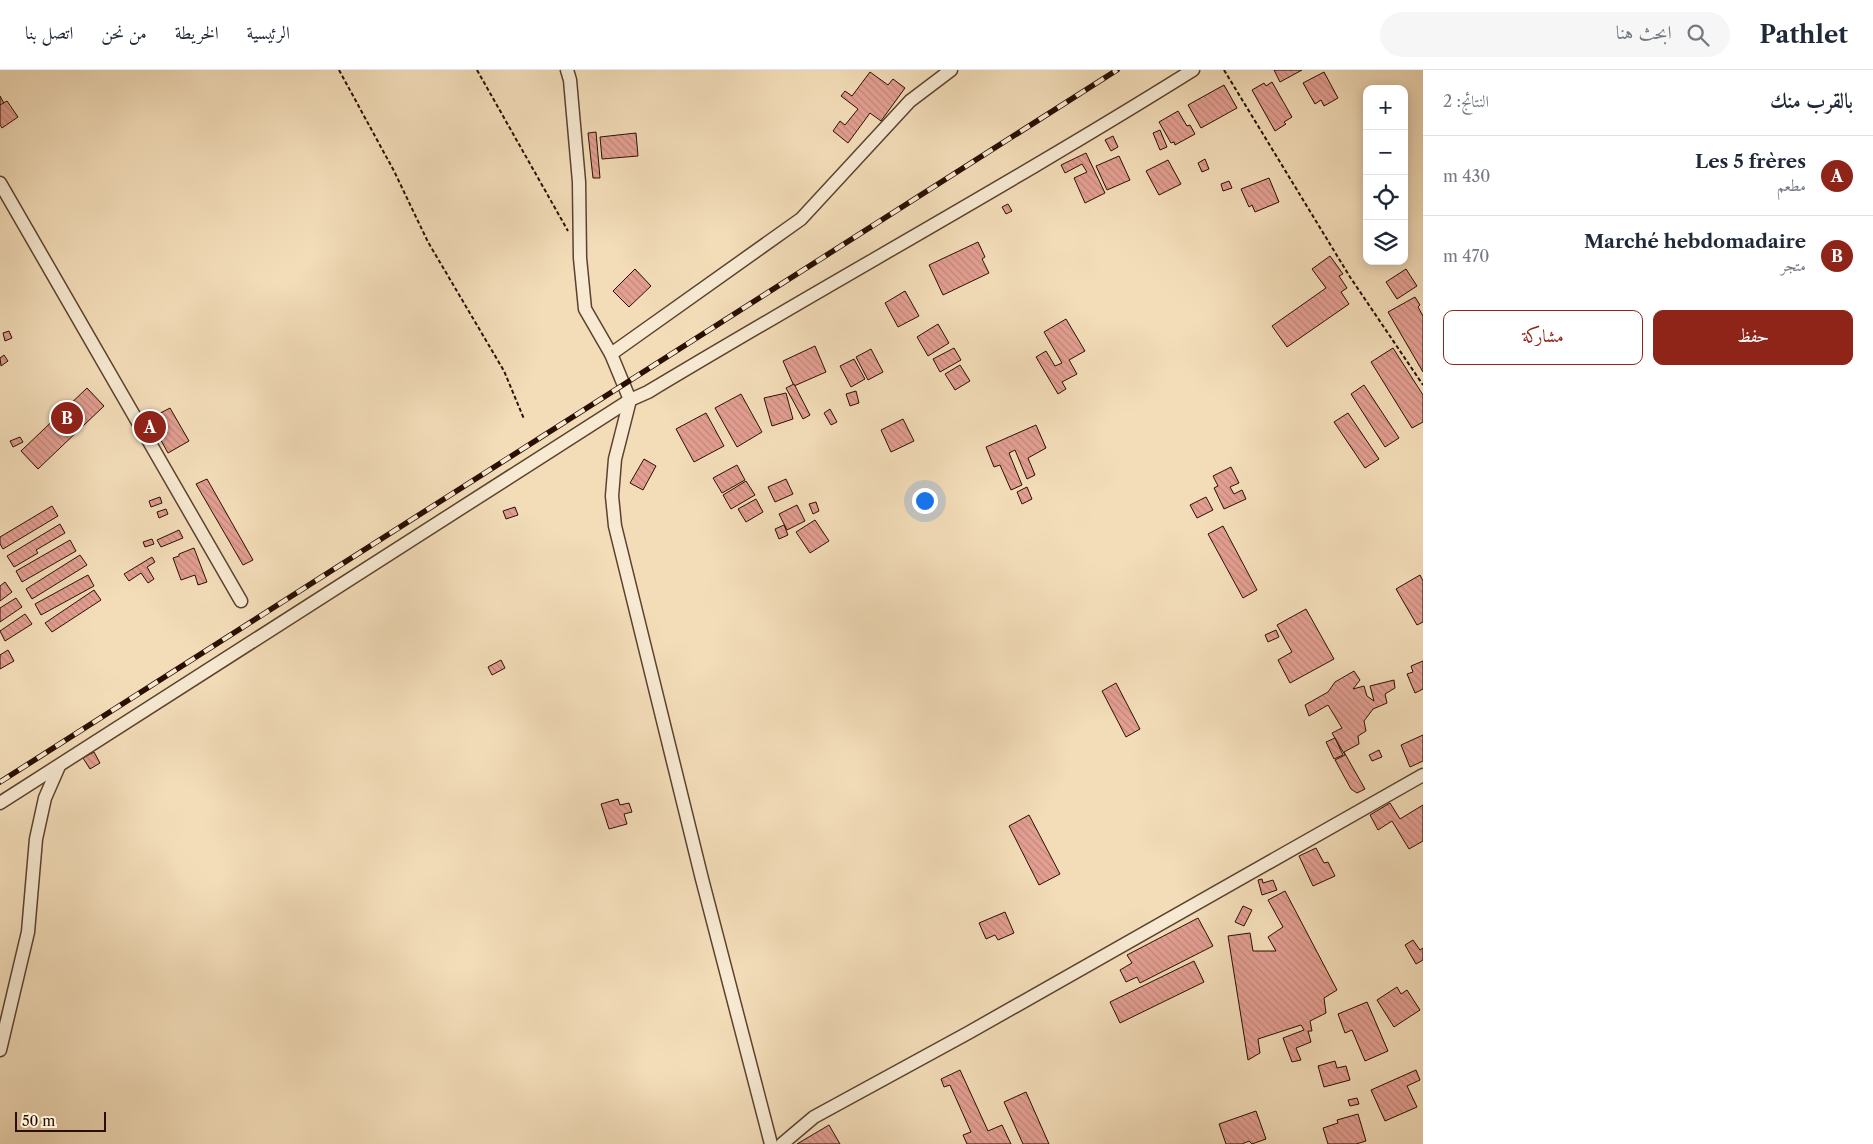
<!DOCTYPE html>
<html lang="ar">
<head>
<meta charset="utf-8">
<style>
	:root { --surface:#fff; --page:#f6f6f7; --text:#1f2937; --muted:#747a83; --line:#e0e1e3; --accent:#8f2418 }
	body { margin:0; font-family:"Libre Caslon Text",Amiri,serif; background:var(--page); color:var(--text); direction:rtl }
	.controls { position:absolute; right:15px; top:15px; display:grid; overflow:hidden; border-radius:10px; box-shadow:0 2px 12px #0003 }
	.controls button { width:45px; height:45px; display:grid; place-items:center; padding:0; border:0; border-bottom:1px solid var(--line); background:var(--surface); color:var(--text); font:25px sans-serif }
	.scale { position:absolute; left:15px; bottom:12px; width:91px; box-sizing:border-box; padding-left:5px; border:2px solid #2a0f00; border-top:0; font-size:14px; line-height:18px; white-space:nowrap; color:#2a0f00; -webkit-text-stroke:4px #f7e9d2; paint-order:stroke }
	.you { position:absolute; left:924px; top:430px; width:18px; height:18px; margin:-12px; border:4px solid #fff; border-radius:50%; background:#1a73e8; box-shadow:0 0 0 8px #1a73e833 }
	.badge { display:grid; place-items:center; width:32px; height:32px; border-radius:50%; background:var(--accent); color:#fff; font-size:16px; font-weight:700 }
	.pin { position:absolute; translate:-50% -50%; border:2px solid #fff; box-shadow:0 1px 5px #0006 }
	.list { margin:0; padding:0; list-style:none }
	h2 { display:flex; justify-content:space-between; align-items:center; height:65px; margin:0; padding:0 20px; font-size:21px }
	h2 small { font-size:16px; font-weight:400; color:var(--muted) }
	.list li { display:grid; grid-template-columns:32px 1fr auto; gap:15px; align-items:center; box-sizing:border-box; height:80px; padding:0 20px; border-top:1px solid var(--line) }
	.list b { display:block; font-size:19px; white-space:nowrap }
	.list p { margin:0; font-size:16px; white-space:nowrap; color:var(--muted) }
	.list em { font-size:16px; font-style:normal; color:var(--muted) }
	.actions { display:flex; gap:10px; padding:15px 20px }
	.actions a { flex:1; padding:11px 0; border:1px solid var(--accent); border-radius:10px; text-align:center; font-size:18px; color:var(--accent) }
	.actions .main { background:var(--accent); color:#fff }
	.icon { flex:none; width:28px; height:28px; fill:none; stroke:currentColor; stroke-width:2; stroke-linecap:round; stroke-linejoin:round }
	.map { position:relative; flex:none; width:1423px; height:1074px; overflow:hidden; direction:ltr }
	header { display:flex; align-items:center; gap:30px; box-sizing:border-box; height:70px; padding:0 25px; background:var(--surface); border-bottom:1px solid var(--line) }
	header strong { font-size:24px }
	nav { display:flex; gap:28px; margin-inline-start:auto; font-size:18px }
	.search { width:350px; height:45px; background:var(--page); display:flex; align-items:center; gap:12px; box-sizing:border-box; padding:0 18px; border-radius:28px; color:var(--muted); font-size:19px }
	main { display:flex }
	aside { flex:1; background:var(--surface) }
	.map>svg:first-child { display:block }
</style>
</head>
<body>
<header>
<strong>Pathlet</strong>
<div class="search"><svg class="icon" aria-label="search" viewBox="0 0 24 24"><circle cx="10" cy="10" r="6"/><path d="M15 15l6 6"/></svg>ابحث هنا</div>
<nav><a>الرئيسية</a><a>الخريطة</a><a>من نحن</a><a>اتصل بنا</a></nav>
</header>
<main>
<aside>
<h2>بالقرب منك<small>النتائج: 2</small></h2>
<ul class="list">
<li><span class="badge">A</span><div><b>Les 5 frères</b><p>مطعم</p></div><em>430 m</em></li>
<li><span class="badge">B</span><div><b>Marché hebdomadaire</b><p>متجر</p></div><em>470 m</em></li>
</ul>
<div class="actions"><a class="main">حفظ</a><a>مشاركة</a></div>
</aside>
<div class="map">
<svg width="1423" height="1074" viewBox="0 0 1423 1074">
	<defs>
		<pattern id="building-back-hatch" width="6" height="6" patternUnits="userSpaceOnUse" patternTransform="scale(1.25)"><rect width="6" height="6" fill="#e39f92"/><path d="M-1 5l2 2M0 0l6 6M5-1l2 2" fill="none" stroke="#c3887c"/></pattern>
	</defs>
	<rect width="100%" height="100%" fill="#f3ddb9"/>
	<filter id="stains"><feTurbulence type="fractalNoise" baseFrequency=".004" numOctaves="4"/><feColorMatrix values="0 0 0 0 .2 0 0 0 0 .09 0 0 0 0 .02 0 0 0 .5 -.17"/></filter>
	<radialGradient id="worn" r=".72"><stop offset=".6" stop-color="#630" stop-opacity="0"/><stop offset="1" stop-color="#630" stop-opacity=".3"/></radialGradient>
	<!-- building -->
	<g fill="url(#building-back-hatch)" stroke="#2a0f00">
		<path d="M1274 0H1302L1280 12Z"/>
		<path d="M870 2 888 15 893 9 905 18 881 51 870 43 848 73 833 61 840 51 845 55 858 39 841 26 845 21 852 26Z"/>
		<path d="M1324 2 1338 28 1324 36 1321 30 1315 34 1303 13Z"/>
		<path d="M1272 12 1292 47 1284 52 1286 54 1275 61 1252 20 1264 13 1266 16Z"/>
		<path d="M1224 15 1237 38 1201 58 1188 35Z"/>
		<path d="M0 26 5 35 0 38Z"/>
		<path d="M7 31 18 47 2 58 0 55V35Z"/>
		<path d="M1178 41 1187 56 1190 55 1195 64 1175 75 1174 72 1171 73 1159 52Z"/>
		<path d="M1160 60 1167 77 1160 80 1153 63Z"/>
		<path d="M596 62 600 108H593L588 63Z"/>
		<path d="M636 63 638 86 602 89 600 67Z"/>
		<path d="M1113 66 1118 77 1111 81 1105 70Z"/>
		<path d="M1086 83 1105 123 1085 133 1074 108 1087 102 1082 94 1065 103 1061 95Z"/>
		<path d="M1119 86 1130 110 1107 120 1096 96Z"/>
		<path d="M1205 89 1209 99 1202 102 1198 93Z"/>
		<path d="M1168 90 1181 114 1159 125 1146 101Z"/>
		<path d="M1269 108 1279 132 1255 142 1252 135 1249 137 1241 119Z"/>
		<path d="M1229 111 1232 118 1223 121 1221 114Z"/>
		<path d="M1008 134 1012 141 1006 144 1002 137Z"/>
		<path d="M978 172 985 187 982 189 989 203 943 225 929 195Z"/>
		<path d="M1330 186 1343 204 1339 206 1347 218 1341 222 1349 234 1287 277 1272 256 1326 218 1312 199Z"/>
		<path d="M635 199 651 216 629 237 613 221Z"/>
		<path d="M1406 199 1417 216 1397 229 1386 212Z"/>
		<path d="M905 221 919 246 898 257 885 233Z"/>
		<path d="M1415 227 1420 235 1418 237 1423 246V302L1388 242Z"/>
		<path d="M1066 249 1085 281 1069 290 1077 304 1062 312 1066 319 1058 324 1036 287 1046 281 1055 296 1062 293 1044 262Z"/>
		<path d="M938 254 949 273 928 286 917 267Z"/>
		<path d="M9 261 12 268 5 271 3 263Z"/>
		<path d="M815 276 826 302 794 316 783 291Z"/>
		<path d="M954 278 961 290 940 302 933 289Z"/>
		<path d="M1393 278 1423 325V352L1412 358 1371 292Z"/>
		<path d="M871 279 883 302 868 310 856 287Z"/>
		<path d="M4 285 8 291 1 296 0 288Z"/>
		<path d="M854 289 865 309 851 317 840 296Z"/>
		<path d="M960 295 970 311 955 320 945 304Z"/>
		<path d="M794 314 810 345 803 349 786 318Z"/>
		<path d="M1364 315 1399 368 1385 377 1351 324Z"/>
		<path d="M87 318 104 336 38 399 21 381Z"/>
		<path d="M856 321 859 333 850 336 846 324Z"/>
		<path d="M786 323 793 349 772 356 764 328Z"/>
		<path d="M741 324 762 362 737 377 715 338Z"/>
		<path d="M170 338 189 371 168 383 149 349Z"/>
		<path d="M830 339 837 352 831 355 824 343Z"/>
		<path d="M706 343 724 376 694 392 676 359Z"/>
		<path d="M1348 343 1379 389 1365 398 1334 352Z"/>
		<path d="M903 349 914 371 891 382 881 360Z"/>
		<path d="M1036 355 1046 378 1028 388 1035 405 1027 409 1015 380 1009 383 1022 415 1011 420 1000 395 994 397 986 377Z"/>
		<path d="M20 367 23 372 13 377 10 371Z"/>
		<path d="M644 389 656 396 643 420 630 413Z"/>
		<path d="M737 395 745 410 722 423 713 408Z"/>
		<path d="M1231 397 1239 413 1230 417 1234 424 1242 420 1246 429 1224 439 1214 418 1218 416 1213 406Z"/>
		<path d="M207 409 253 490 243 495 196 414Z"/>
		<path d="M786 409 793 424 775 432 768 417Z"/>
		<path d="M746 411 755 425 731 439 723 425Z"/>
		<path d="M1027 417 1032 429 1022 434 1017 422Z"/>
		<path d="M160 427 162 433 151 437 149 431Z"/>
		<path d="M1206 427 1213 440 1197 448 1190 435Z"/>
		<path d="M756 429 763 442 746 452 738 439Z"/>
		<path d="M816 432 819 441 813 444 809 434Z"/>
		<path d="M797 435 805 451 787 460 779 444Z"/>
		<path d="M52 436 58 446 3 479 0 474V467Z"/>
		<path d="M515 437 518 445 506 449 503 441Z"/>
		<path d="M166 439 168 444 159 448 157 442Z"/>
		<path d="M815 450 829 471 810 483 796 462Z"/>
		<path d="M60 454 65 463 36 480 38 483 14 497 7 486Z"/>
		<path d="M784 455 788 465 779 469 775 459Z"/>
		<path d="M1223 456 1257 520 1243 528 1208 464Z"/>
		<path d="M179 460 183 468 161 477 157 470Z"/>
		<path d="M152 469 154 474 145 477 143 472Z"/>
		<path d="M70 470 76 481 22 512 16 501Z"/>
		<path d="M194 478 207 512 198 515 195 505 181 510 173 488 179 486V484Z"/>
		<path d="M80 485 87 495 32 529 26 519Z"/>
		<path d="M152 487 155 492 147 497 154 509 148 513 141 503 129 511 124 504Z"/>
		<path d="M88 505 94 516 41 545 35 534Z"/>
		<path d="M1420 505 1423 511V552L1417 555 1396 519Z"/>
		<path d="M5 512 12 522 0 531V516Z"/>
		<path d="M94 520 101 530 52 562 45 553Z"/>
		<path d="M16 528 22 537 0 552V538Z"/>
		<path d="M1306 539 1334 589 1290 613 1278 590 1292 582 1277 555Z"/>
		<path d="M25 544 32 554 5 571 0 561Z"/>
		<path d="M1276 560 1279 567 1268 572 1265 565Z"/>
		<path d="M8 580 14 591 0 599V585Z"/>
		<path d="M501 590 505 598 492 605 488 597Z"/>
		<path d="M1423 591V619L1415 623 1407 604 1413 602 1411 596Z"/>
		<path d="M1354 601 1360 610 1353 619 1364 616 1367 626 1374 631 1370 616 1394 610 1395 618 1385 624 1387 633 1373 639 1364 651 1366 661 1358 666 1359 674 1344 682 1365 719 1357 723 1351 719 1335 690 1345 685 1332 663 1342 658 1328 635 1309 646 1305 635 1328 622 1335 612Z"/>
		<path d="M1116 613 1140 659 1126 667 1102 621Z"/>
		<path d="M1423 665V691L1410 697 1401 675Z"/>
		<path d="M1335 668 1343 685 1334 689 1326 672Z"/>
		<path d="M1379 680 1382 687 1372 691 1369 685Z"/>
		<path d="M94 682 100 693 90 699 83 688Z"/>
		<path d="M618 729 620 735 629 733 632 742 624 744 627 754 609 759 601 734Z"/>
		<path d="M1390 733 1400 749 1423 735V771L1409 779 1392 751 1378 760 1370 745Z"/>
		<path d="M1029 745 1060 804 1039 815 1009 756Z"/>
		<path d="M1316 778 1324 793 1328 792 1335 806 1313 816 1299 786Z"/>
		<path d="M1262 809 1263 813 1273 810 1277 820 1262 825 1258 810Z"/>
		<path d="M1285 821 1337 920 1324 928 1326 943 1310 951 1312 961H1308L1311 972 1296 978 1301 990 1292 992 1283 968 1304 960 1301 955 1258 969 1260 983 1248 990 1228 866 1250 863 1253 881H1276L1268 867 1283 857 1268 830Z"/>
		<path d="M1243 836 1252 840 1244 856 1235 852Z"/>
		<path d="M1005 842 1014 863 998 870 995 865 986 869 979 853Z"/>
		<path d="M1198 848 1213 876 1140 913 1137 907 1126 912 1120 900 1132 893 1127 885Z"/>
		<path d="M1413 870 1420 880 1423 878V890L1416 894 1405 875Z"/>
		<path d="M1194 891 1204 912 1120 953 1110 932Z"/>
		<path d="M1397 917 1401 924 1407 920 1420 940 1394 957 1377 930Z"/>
		<path d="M1367 932 1388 981 1365 991 1352 960 1345 963 1338 944Z"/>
		<path d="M1335 991 1337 998 1346 996 1350 1010 1324 1017 1318 996Z"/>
		<path d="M960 1000 988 1061 1002 1055 1011 1074H967L963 1065 971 1062 950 1015 944 1017 941 1009Z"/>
		<path d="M1416 1000 1420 1010 1407 1016 1417 1037 1385 1051 1371 1020Z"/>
		<path d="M1026 1022 1049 1074H1023L1004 1032Z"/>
		<path d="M1357 1028 1359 1034 1350 1036 1348 1030Z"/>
		<path d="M1256 1041 1266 1069 1252 1074 1249 1071 1242 1074H1226L1219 1054Z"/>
		<path d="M1358 1044 1366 1071 1356 1074H1328L1323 1058 1338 1053 1337 1050Z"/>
		<path d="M829 1055 840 1074H797Z"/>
	</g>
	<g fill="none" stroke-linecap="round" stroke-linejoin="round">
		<defs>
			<g id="minor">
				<path d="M567 0 570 10 579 112 580 188 585 239 611 284 630 330 648 322C829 213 1014 112 1193 0"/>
				<path d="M0 113 241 531"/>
				<path d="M611 284 801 149 910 31 951 0"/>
				<path d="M630 330 615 389 612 426 615 456 702 809 771 1074"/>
				<path d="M0 733 630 330"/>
				<path d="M0 980 28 862 36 769 45 728 59 696"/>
				<path d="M782 1074 814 1047 968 963 1423 705"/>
			</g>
		</defs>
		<!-- minor casing -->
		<use href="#minor" stroke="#5c422e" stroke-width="15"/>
		<!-- path -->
		<g stroke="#2a0f00" stroke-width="2" stroke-dasharray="4 2.5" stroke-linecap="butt">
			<path d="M339 0 394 101 428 172 504 301 524 349"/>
			<path d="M477 0 568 161"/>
			<path d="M1224 0 1350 207 1423 315"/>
		</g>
		<!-- minor -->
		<use href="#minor" stroke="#f7e9d2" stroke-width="12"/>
		<defs>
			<path id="rail" d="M0 712 1117 0"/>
		</defs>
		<!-- rail casing -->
		<use href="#rail" stroke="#2a0f00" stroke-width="5.5"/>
		<!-- rail -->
		<use href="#rail" stroke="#f7e9d2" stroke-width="4" stroke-dasharray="11" stroke-linecap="butt"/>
	</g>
	<rect width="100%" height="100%" filter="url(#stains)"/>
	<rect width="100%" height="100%" fill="url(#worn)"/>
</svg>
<div class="controls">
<button>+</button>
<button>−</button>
<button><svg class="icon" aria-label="locate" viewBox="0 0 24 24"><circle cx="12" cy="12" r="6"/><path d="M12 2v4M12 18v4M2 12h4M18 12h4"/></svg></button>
<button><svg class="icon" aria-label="layers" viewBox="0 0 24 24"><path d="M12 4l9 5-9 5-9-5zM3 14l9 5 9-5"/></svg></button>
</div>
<div class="scale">50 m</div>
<div class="you"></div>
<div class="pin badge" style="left:150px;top:357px">A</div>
<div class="pin badge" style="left:67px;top:348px">B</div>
</div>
</main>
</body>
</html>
